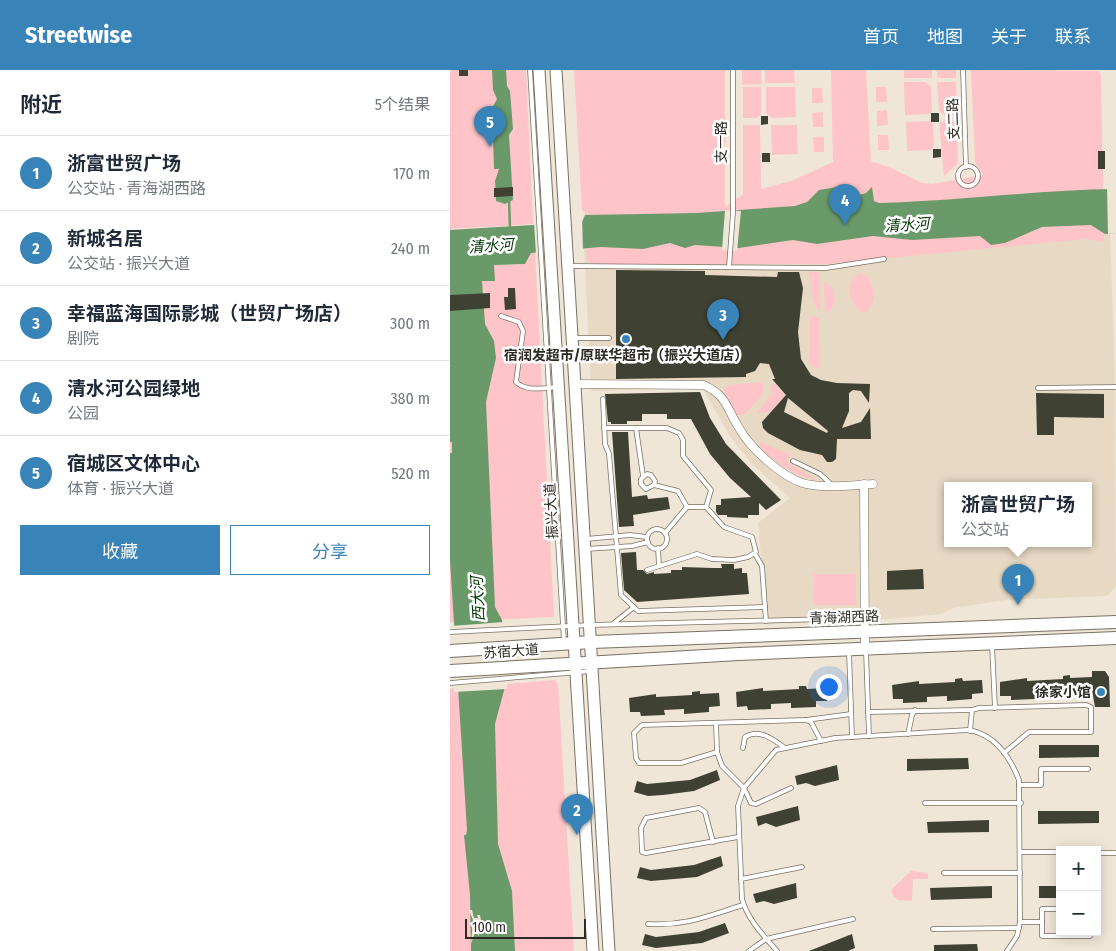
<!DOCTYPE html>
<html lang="zh">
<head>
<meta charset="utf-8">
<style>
	:root { --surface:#fff; --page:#f6f6f7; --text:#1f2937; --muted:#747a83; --line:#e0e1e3; --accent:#3883b7 }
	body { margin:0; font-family:"Fira Sans Condensed","Noto Sans SC",sans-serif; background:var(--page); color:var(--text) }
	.controls { position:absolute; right:15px; bottom:15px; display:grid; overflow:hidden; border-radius:0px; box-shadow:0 2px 12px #0003 }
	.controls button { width:45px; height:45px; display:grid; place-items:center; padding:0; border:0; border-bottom:1px solid var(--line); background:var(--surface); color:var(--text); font:25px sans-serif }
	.scale { position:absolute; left:15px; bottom:12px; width:121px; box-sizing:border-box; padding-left:5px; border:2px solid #2d2a24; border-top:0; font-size:14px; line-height:18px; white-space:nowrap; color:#2d2a24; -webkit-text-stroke:4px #fff; paint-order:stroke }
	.you { position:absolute; left:378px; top:616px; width:18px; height:18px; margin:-12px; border:4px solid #fff; border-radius:50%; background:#1a73e8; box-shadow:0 0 0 8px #1a73e833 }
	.badge { display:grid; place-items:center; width:32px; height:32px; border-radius:50%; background:var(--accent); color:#fff; font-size:16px; font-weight:700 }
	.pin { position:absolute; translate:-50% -41px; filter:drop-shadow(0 1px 2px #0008) }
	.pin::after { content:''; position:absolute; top:26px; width:18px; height:15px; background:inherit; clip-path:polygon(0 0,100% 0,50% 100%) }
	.popup { position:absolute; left:494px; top:412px; width:148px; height:65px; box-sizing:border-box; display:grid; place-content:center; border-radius:0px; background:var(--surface); filter:drop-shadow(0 1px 4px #0005); font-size:16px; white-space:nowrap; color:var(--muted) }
	.popup b { font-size:19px; color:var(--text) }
	.popup::after { content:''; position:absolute; left:50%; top:100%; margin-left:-10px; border:10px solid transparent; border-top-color:var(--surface) }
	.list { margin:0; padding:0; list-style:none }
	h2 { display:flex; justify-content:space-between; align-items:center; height:65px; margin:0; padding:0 20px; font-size:21px }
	h2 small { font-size:16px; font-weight:400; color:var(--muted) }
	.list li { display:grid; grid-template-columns:32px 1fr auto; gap:15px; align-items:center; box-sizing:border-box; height:75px; padding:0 20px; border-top:1px solid var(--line) }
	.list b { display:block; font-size:19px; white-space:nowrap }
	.list p { margin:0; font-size:16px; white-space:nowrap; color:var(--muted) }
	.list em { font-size:16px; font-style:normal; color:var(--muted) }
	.actions { display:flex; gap:10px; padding:15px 20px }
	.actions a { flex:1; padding:11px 0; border:1px solid var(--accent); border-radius:0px; text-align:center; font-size:18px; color:var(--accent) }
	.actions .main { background:var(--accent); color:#fff }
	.map { position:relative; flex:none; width:666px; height:881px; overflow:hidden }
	header { display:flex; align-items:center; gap:30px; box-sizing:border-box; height:70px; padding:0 25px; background:var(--accent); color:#fff }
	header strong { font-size:24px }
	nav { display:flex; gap:28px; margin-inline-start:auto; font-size:18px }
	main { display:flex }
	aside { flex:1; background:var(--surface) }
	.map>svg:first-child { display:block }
</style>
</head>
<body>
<header>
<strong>Streetwise</strong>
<nav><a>首页</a><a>地图</a><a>关于</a><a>联系</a></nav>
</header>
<main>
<aside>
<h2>附近<small>5个结果</small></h2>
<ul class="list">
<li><span class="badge">1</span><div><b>浙富世贸广场</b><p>公交站 · 青海湖西路</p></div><em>170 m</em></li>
<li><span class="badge">2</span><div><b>新城名居</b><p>公交站 · 振兴大道</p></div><em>240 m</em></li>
<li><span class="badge">3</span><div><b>幸福蓝海国际影城（世贸广场店）</b><p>剧院</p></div><em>300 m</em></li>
<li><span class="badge">4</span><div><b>清水河公园绿地</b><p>公园</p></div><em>380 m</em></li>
<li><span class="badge">5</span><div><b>宿城区文体中心</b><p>体育 · 振兴大道</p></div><em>520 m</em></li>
</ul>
<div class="actions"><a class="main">收藏</a><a>分享</a></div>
</aside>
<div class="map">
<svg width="666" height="881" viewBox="0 0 666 881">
	<rect width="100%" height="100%" fill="#f0e6d7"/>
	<!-- built -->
	<path fill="#e7d9c4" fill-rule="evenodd" d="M642 155 655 164 660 163 665 305 666 516 657 526 555 530 503 538 491 544 429 550 317 554 308 453 340 428 301 393 279 365 253 319 141 321 134 178ZM498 416H638V474H498Z"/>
	<!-- green -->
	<g fill="#fec4c8">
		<path d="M0 0H76L83 154 0 159Z"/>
		<path d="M124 0H275V137L293 124V55H310L311 119 341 111 383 92 381 0H416L421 91 441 98 472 113 482 114 533 105 525 92 521 0 649 1 651 5 654 172 637 169 376 194H140L137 189 135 142 132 141Z"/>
		<path d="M292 0H311L312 14 292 15Z"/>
		<path d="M315 0H344L345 13H315Z"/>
		<rect x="454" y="0" width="28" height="8"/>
		<path d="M486 0H506V8H488Z"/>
		<path d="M475 12 481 16 482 41 479 44 455 45 454 12Z"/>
		<path d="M487 12H506L507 44 495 45 489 41Z"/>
		<path d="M293 17H311V44L307 48H293Z"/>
		<path d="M345 17 346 47 322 48 316 43V17Z"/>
		<path d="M426 17H436L437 32H426Z"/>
		<path d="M362 18H372L373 33H362Z"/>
		<path d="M437 40 438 55 427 56V41Z"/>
		<path d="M373 42V57H363L362 43Z"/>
		<path d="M480 51 483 54 484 75 481 80 457 81 456 52Z"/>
		<path d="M507 51 508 93 494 106 489 52Z"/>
		<path d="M321 55H347L348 84 322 85Z"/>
		<path d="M428 65H438L439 80H428Z"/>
		<path d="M363 67H374V82H364Z"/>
		<path d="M85 182 104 547 0 552V223L32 211 44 195 75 194 80 183Z"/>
		<path d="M358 202H370V241C360 235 363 213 358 202Z"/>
		<path d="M411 203 418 207 425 223C423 232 421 241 412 243 399 232 392 210 411 203Z"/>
		<path d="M374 212 382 217 385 231 379 242 375 243Z"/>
		<path d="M360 245 369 249 370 298H366L360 293Z"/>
		<path d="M310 312 314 316 312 325 295 344 286 345 273 320 279 315Z"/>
		<path d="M321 314H324L335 325 322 341 307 343 321 324Z"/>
		<path d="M311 372 341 385 336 392 366 409C344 407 327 393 311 378L309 375Z"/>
		<path d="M364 504H406V535H363Z"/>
		<path d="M105 610 108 614 124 881H0V619Z"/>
		<path d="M461 801 478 803V809H463L462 831 448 830 442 824V819Z"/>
	</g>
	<!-- water -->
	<g fill="#6a9a6a">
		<path d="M42 0H56L57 16 60 21 63 59 59 65 63 130 55 134 46 131 45 111 49 99H44L42 38 47 29 43 20Z"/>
		<path d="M393 116 405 126 416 123 422 117 424 131 429 133C508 131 586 120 666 119V163L655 164 641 155 592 157 555 173 541 175 530 166 462 170 423 166 367 174 343 170 289 178 245 175 235 178 220 173 193 179 151 177 81 183 75 194 44 195 45 211H32L35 254 44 271 46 288 36 332 45 537 52 550 56 613 45 654 48 774 62 821 65 881H21L20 825 14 765H16L17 760 0 490V383H2V372H0V160L132 152 135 145 246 143 345 136 357 132 369 120Z"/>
	</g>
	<!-- pier -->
	<g fill="#f0e6d7">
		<path d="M657 116H666V163L658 164Z"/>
		<path d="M275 140 291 141 287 181 272 180Z"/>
		<path d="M132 146 133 181 86 185 84 152 130 150Z"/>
		<path d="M54 552 58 613 56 619 4 622 1 556Z"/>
		<path d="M19 840H22L24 848H28L27 845H30L31 851 29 865 28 866V862H25L21 874 23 850Z"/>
	</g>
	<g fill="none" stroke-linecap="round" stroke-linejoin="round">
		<!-- stream -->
		<path stroke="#6a9a6a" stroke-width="2.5" d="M59 129 60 158"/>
	</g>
	<!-- building -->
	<g fill="#3f4133" fill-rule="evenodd">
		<rect x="9" y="0" width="9" height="6"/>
		<rect x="481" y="43" width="8" height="9"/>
		<path d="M311 46H318V54L311 55Z"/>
		<path d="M483 79H491V87L483 88Z"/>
		<rect x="648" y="81" width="7" height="18"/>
		<rect x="312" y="83" width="8" height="9"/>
		<path d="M63 117V126L44 127V118Z"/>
		<path d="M166 200 255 201V205L327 207 328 202H349L353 218 348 262 351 289 361 305 371 310 387 313 420 314 419 333 411 321 403 320 399 323V341L392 358 411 352 420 338 421 369H387L386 389 382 392H377L372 385 350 380 318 363 313 358 312 352 336 325 322 309H325L319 294 310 293 305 301 296 304V307L166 309ZM338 328 378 361 377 363 334 342Z"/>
		<path d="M58 218H65L66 239 55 240 54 227H58Z"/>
		<path d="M40 223V238L0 241V225Z"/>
		<path d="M250 322 260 348 276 374 331 430 316 440 309 433V445H298V448L277 447V445H268L266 442V435H271V429L301 427 280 408 260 384 241 349H217V344H192V351H177V354H161V352H158L155 324Z"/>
		<path d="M586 323 654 324V348L604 347V365H587Z"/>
		<path d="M162 362H178L182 427 197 425 198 429 218 427 220 439 183 445 184 456 169 457Z"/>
		<path d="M186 482 187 500H193L197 504 204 502V504L221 503V500H232V497L263 498H272L271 494H284V499L292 498V503H297L299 524 187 532 174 520 171 483Z"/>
		<path d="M473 499 474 519 437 520V501Z"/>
		<path d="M642 601H655L659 607 660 637H645L642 620 629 621 630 626 605 628 604 623 585 624V629L561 630V626H550V612L577 608V611L613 609V606L620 605V608L642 607Z"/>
		<path d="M512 608 513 611 532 610 533 623 522 624V629L497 631V626L477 627V632L453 633V629H443L442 615 469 611V614L505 612V609Z"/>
		<path d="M349 616H356L357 619 376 618 377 631H366V637L341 638V633L321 634V639L298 640 297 636 287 637 286 622 313 618V621L349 619Z"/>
		<path d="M250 621V624L269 623 270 636 259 637V642L234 644V639L214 640 215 645 191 646 190 642H180L179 628 206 624V627L242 625V622Z"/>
		<path d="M589 675H649V687L589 688Z"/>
		<path d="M518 688 519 699 457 701V689Z"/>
		<path d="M387 695 389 710 365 716 356 713 347 715 345 706Z"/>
		<path d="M267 700 270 710 244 721 213 725 198 726 184 722 187 711 197 714 240 710Z"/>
		<path d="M348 736 350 750 326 757 316 753 308 756 306 747Z"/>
		<path d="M588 741H649V753L588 754Z"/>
		<path d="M539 750V762L478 763 477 752Z"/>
		<path d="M271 786 273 796 247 807 201 811 187 808 190 797 201 800 244 795Z"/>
		<path d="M346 813 347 828 324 834 314 831 306 833 303 824Z"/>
		<path d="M542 816V828L481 830 480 818Z"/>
		<rect x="589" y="816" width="21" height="12"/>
		<path d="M275 853 279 863 252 873 206 878 192 875 195 864 206 867 249 862Z"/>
		<path d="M402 864 405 878 398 881H359Z"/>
		<path d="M527 874 528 881H484V875Z"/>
	</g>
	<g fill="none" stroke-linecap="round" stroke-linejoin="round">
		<defs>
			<g id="lane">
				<path d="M80 0 114 572"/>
				<path d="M513 0 516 97"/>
				<circle cx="518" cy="106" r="10"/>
				<path d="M119 196 376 198 434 189"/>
				<path d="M279 197 283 143V0"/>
				<path d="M51 246 69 252 73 261 66 312C77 322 93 318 107 317"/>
				<path d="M123 268H159"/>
				<path d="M588 318 666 317"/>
				<path d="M153 329 155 374 159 384 171 525 188 541 315 537"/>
				<path d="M154 358H217L229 363 233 370V386L261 420 256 437"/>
				<path d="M186 358 193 406"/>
				<path d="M343 391 370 404 382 415"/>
				<path d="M204 415 205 411 201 405 197 404 191 409V414L196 419 204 415 228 421 237 437 215 463"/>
				<circle cx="207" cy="469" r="10"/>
				<path d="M136 469 180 465 197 467"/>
				<path d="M208 478 209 496"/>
				<path d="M136 479 182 476 198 472"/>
				<path d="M305 484 312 496 316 551"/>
				<path d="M197 500 247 484 262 489 284 490 298 487 306 482 302 467 274 457 256 437H237"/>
				<path d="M164 553 184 537"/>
				<path d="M0 562 141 555 415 548"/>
				<path d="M542 575 545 638"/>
				<path d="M416 581 419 666"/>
				<path d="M399 582 402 667"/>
				<path d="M0 613 141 601"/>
				<path d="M418 642 522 640"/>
				<path d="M356 650 401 644"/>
				<path d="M266 653 267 682"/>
				<path d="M520 661 522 640 529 638 636 635 641 637V662H579L554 683"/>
				<path d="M458 664 462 645 465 640"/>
				<path d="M293 678 295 667C309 658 323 669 335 678"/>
				<path d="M569 715H591V699H638"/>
				<path d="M341 718 306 734 301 733 294 718 272 696 267 682 231 693H189L186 688 184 663 192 655 356 650 361 652 371 671"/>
				<path d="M475 733H571"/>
				<path d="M263 772 255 742 249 738 196 748 191 758 192 782 196 783 288 767"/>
				<path d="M570 782H610"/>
				<path d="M647 783H666"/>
				<path d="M494 803H570"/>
				<path d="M291 809 352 797"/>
				<path d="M610 839H592V866H640V862"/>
				<path d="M570 852H592"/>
				<path d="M198 854C237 856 257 846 293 835"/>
				<path d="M483 859 569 858"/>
				<path d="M299 881 316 869 403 849"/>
				<path d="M327 881C313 865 298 850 292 829L288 736 294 718 326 680 385 668 518 660C545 664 560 687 569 710L570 852 567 866 557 881"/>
			</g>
			<g id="street">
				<path d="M126 314 254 315C277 326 276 337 289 358 301 379 337 413 362 415 382 418 404 415 423 414"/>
				<path d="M414 414 415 579"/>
			</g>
			<g id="secondary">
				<path d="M89 0 143 881"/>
				<path d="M106 0 159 881"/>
			</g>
			<g id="primary">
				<path d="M0 581 142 572 666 552"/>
				<path d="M0 601 289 584 666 568"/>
			</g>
		</defs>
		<!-- lane casing -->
		<use href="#lane" stroke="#797164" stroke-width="5.5"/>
		<!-- street casing -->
		<use href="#street" stroke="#797164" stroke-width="9"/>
		<!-- secondary casing -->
		<use href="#secondary" stroke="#797164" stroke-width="13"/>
		<!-- primary casing -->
		<use href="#primary" stroke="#797164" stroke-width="14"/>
		<!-- lane -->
		<use href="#lane" stroke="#fff" stroke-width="4"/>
		<!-- street -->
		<use href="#street" stroke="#fff" stroke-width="8"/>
		<!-- secondary -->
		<use href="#secondary" stroke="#fff" stroke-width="11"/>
		<!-- primary -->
		<use href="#primary" stroke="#fff" stroke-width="12"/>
	</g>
	<!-- markers -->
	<g fill="#3883b7" stroke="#fff" stroke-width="2">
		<circle cx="176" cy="269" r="5"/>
		<circle cx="651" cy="622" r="5"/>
	</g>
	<g text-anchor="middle" stroke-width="5" stroke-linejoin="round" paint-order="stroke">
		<!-- street labels -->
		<g font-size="14" fill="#2d2a24" stroke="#fff">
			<text transform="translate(503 49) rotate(-92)" y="5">支二路</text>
			<text transform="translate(271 72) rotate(-90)" y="5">支一路</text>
			<text transform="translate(101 441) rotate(-93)" y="5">振兴大道</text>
			<text transform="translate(394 547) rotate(-2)" y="5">青海湖西路</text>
			<text transform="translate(61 581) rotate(-4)" y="5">苏宿大道</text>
		</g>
		<!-- poi labels -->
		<g font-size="14" font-weight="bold" fill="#2d2a24" stroke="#fff">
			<text x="176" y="290">宿润发超市/原联华超市（振兴大道店）</text>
			<text x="641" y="627" text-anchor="end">徐家小馆</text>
		</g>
		<!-- water labels -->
		<g font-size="15" font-style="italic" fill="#003504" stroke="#fff">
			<text transform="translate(457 155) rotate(-4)" y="5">清水河</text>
			<text transform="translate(41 176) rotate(-4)" y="5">清水河</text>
			<text transform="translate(28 529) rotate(-93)" y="5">西大河</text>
		</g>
	</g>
</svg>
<div class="controls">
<button>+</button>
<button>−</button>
</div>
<div class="scale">100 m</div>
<div class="you"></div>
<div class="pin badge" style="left:568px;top:535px">1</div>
<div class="popup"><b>浙富世贸广场</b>公交站</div>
<div class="pin badge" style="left:127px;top:765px">2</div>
<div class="pin badge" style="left:273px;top:270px">3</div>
<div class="pin badge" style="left:395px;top:155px">4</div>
<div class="pin badge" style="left:40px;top:77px">5</div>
</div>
</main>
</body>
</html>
